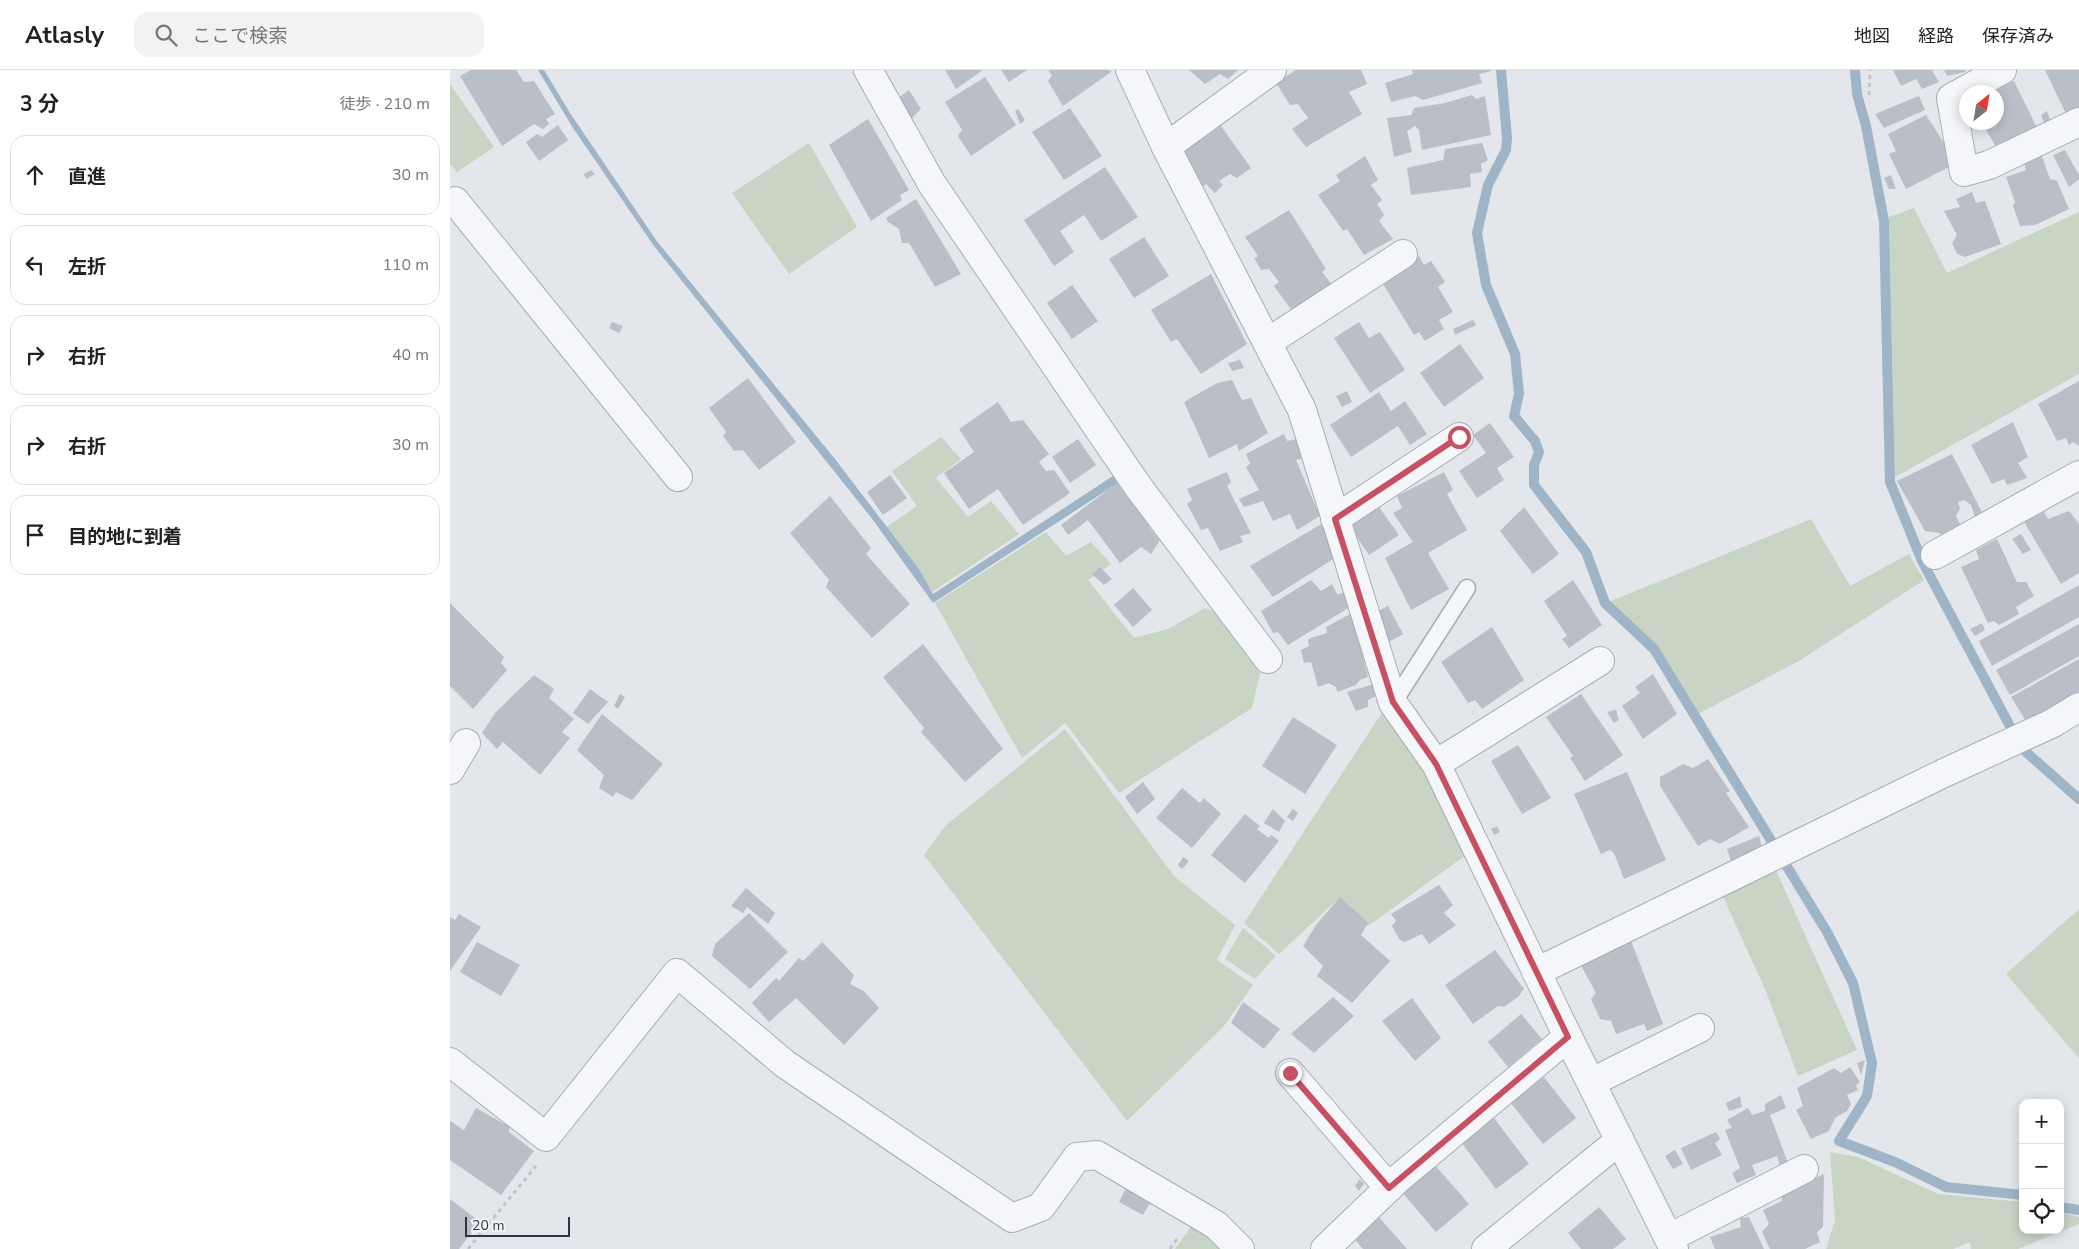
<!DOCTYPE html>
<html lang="ja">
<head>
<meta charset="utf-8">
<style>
	:root { --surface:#fff; --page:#f2f2f2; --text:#222; --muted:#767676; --line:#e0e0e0 }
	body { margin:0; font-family:"Nunito Sans","Noto Sans JP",sans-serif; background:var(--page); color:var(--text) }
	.controls { position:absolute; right:15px; bottom:15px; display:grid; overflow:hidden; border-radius:10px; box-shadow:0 2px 12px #0003 }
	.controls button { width:45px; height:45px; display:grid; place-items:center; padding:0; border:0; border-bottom:1px solid var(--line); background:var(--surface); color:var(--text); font:25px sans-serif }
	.compass { position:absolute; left:1509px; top:15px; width:45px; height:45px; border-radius:50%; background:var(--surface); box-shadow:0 2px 12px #0003; rotate:30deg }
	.scale { position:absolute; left:15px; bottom:12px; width:105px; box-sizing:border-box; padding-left:5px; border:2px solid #2c3441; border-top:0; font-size:14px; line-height:18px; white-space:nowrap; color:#2c3441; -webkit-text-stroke:4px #f2f5f8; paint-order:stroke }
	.stop { position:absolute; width:15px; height:15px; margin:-11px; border:4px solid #c75062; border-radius:50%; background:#fff }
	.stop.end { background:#c75062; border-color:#fff; box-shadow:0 1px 5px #0008 }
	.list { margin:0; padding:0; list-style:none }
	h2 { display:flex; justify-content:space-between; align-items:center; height:65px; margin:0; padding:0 20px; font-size:21px }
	h2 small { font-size:16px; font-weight:400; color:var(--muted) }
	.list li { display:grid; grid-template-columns:32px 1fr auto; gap:15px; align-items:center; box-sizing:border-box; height:80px; margin:0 10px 10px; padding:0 10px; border:1px solid var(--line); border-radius:15px }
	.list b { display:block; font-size:19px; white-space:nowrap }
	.list em { font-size:16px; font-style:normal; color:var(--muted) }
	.icon { flex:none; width:28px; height:28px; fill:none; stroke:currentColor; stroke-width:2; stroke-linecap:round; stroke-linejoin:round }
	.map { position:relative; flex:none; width:1629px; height:1179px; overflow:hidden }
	header { display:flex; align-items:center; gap:30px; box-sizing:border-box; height:70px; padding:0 25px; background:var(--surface); border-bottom:1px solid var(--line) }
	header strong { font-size:24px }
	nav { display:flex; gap:28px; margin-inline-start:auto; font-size:18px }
	.search { width:350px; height:45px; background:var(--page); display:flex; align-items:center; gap:12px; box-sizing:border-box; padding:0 18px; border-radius:15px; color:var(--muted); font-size:19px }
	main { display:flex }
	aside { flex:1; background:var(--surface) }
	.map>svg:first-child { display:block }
</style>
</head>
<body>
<header>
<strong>Atlasly</strong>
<div class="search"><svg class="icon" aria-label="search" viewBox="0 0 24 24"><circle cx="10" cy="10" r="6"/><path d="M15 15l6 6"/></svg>ここで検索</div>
<nav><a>地図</a><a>経路</a><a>保存済み</a></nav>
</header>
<main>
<aside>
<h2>3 分<small>徒歩 · 210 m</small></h2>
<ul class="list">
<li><svg class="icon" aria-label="ahead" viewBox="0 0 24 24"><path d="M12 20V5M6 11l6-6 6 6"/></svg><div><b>直進</b></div><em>30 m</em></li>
<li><svg class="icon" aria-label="left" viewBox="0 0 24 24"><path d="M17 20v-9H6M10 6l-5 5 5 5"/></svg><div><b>左折</b></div><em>110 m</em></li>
<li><svg class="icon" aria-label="right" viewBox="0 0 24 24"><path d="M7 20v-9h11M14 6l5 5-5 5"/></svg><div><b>右折</b></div><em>40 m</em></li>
<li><svg class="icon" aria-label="right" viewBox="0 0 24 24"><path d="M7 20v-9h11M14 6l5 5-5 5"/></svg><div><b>右折</b></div><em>30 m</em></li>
<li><svg class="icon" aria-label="arrive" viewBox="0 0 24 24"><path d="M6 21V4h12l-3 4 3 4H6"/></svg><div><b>目的地に到着</b></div></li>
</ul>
</aside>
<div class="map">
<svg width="1629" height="1179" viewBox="0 0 1629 1179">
	<rect width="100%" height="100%" fill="#e3e6ea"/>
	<!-- green -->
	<g fill="#c8d4c4">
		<path d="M0 14 44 77 7 102 0 94Z"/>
		<path d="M359 73 407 157 339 204 282 123Z"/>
		<path d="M1464 138 1497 203 1629 142V304L1445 407 1439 147Z"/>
		<path d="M491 367 511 389 486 408 518 447 541 431 569 464 482 522 435 458 467 436 442 401Z"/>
		<path d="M1361 449 1400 516 1459 484 1474 510 1349 591 1248 644 1208 580 1159 532Z"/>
		<path d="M596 462 616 486 641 472 661 494 638 510 684 568 718 559 755 538 770 544 811 600 802 638 669 723 615 653 572 688 485 533Z"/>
		<path d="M935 638 983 717 1016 785 918 856 887 830 829 884 794 853Z"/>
		<path d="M615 659 724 806 785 855 767 890 803 915 774 956 677 1051 474 785 496 755Z"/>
		<path d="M1324 796 1407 980 1348 1006 1315 919 1270 820Z"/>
		<path d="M1629 839V988L1556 904Z"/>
		<path d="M793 858 826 886 805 909 775 889Z"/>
		<path d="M1380 1082 1408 1087 1488 1124 1573 1132V1160H1610V1142L1629 1147V1154L1568 1179H1521L1520 1172 1503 1179H1376L1385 1150Z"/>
		<path d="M743 1154 777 1179H725Z"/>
	</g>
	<!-- water -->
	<path fill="#a0b4c8" d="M88 0H94L120 43 206 170 385 389 469 499 483 524 666 404 671 411 483 533 420 446 204 176 123 58Z"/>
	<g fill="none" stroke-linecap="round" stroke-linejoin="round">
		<!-- stream -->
		<g stroke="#a0b4c8" stroke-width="10">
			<path d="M1051 0 1057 68 1056 80 1038 115 1027 163 1036 215 1065 284 1069 324 1064 346 1085 371 1089 382 1084 395V415L1136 482 1155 533 1204 579 1377 862 1403 913 1422 993 1417 1026 1389 1071 1445 1092 1496 1117 1573 1125"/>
			<path d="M1405 0 1407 24 1416 56 1434 151 1440 412 1472 491 1562 660 1576 682 1629 729"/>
			<path d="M1610 1137 1629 1140"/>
		</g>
	</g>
	<!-- building -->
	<g fill="#babfc7">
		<path d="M21 0H66L74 12 84 11 105 44 96 49 99 54 93 59 84 54 52 76 10 6Z"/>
		<path d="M495 0H533L506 19Z"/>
		<path d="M551 0H577L559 12Z"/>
		<path d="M598 0H659L661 2 613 36 598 11 602 5Z"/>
		<path d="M739 0H788L778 9 770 4 755 14Z"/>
		<path d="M846 0H911L917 14 899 22 912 44 856 77 842 59 858 48 848 34 840 35 826 13Z"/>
		<path d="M962 0H1041V1L1029 4 1032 13 973 30 965 26 941 32 935 13 963 4Z"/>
		<path d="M1443 0H1484L1482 1 1489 12 1472 19 1466 9 1451 16Z"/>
		<path d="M1494 0H1515L1516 2 1497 6Z"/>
		<path d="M1595 0H1629V38L1617 46Z"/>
		<path d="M535 7 566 55 521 86 508 66 512 60 495 32Z"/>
		<path d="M1564 11 1587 58 1546 77 1535 58 1546 52V22H1543Z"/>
		<path d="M459 20 471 39 461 49 447 29Z"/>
		<path d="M1022 25 1026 29 1035 26 1041 65 972 80 969 60 965 56 957 61 962 82 944 87 937 48 961 45 964 38 995 33Z"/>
		<path d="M1469 26 1475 40 1434 58 1425 44Z"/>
		<path d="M620 38 652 86 614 110 582 62Z"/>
		<path d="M568 39 575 50 570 54 565 41Z"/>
		<path d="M1597 41 1602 55 1596 57 1591 45Z"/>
		<path d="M1476 45 1494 73 1499 97 1456 119 1439 84 1446 81 1438 64Z"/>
		<path d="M418 49 459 120 450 125 452 130 421 151 379 75Z"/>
		<path d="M108 55 118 70 89 91 76 72 87 64 92 67Z"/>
		<path d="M771 56 801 98 787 108 780 104 769 111 773 115 765 123 756 114 751 118 732 83Z"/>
		<path d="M1032 73 1038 90 1031 94 1032 102 1020 104 1021 117 961 125 957 98 993 90 995 79Z"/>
		<path d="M1615 80 1629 105V109L1619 117 1603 85Z"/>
		<path d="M915 86 928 110 921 115 932 130 927 134 934 145 929 151 943 169 914 185 897 159 893 161 868 125 890 111 886 105Z"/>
		<path d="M1592 86 1600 109 1607 111 1619 139 1585 155 1570 156 1563 136 1565 132 1556 107 1576 100 1574 93Z"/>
		<path d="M655 97 688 147 651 171 634 145 610 161 624 182 604 196 574 150Z"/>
		<path d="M141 100 145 104 136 109 134 104Z"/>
		<path d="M1441 105 1446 119H1439L1434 108Z"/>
		<path d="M1522 122 1526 133 1535 131 1551 174 1515 187 1507 184 1502 173 1507 165 1494 141 1510 137 1506 129Z"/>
		<path d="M466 129 511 204 485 217 459 173H452L449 159 438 152 436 148Z"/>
		<path d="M839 140 876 199 872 202 883 216 843 242 824 216 829 212 819 199 811 200 804 188 808 186 795 167Z"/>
		<path d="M694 167 719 206 684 228 659 189Z"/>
		<path d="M969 186 974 195 981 191 995 212 988 217 1003 242 989 250 994 259 975 271 969 262 964 265 930 209Z"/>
		<path d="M761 204 797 274 751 304 727 269 721 272 701 240Z"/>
		<path d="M622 215 648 251 622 269 597 233Z"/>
		<path d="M1023 250 1026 255 1005 265 1003 259Z"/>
		<path d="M162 252 173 256 169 263 159 258Z"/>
		<path d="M909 252 919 268 930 262 955 300 920 323 884 268Z"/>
		<path d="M1010 274 1034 308 994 337 970 303Z"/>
		<path d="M790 290 794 298 782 301 778 293Z"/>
		<path d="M298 308 346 372 309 400 293 380 284 381 273 366 276 362 259 338Z"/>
		<path d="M782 310 792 330 801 328 818 363 789 381 787 374 759 388 734 332 767 313Z"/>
		<path d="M1629 311V376L1623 372 1619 375 1616 368 1607 371 1588 334Z"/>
		<path d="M897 321 902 332 892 337 886 326Z"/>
		<path d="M929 322 941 341 955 331 977 364 960 375 948 356 901 387 880 355Z"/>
		<path d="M548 332 561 352 573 350 599 384 589 392 596 401 604 400 620 423 573 455 548 419 519 439 494 403 524 382 509 359Z"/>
		<path d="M1563 352 1578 387 1568 393 1577 408 1557 415 1554 409 1542 414 1521 375Z"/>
		<path d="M1040 353 1064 387 1047 398 1054 410 1027 428 1009 401 1036 383 1023 365Z"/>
		<path d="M834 364 837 371 847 369 854 388 846 390 870 446 847 460 840 444 823 451 813 431 794 437 789 429 809 420 796 397 800 394 796 384Z"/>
		<path d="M628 369 646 395 620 413 602 387Z"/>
		<path d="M1502 384 1534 446 1526 450 1521 435 1514 430 1508 432 1510 439 1506 446 1513 460 1496 470 1490 463 1475 461 1447 411Z"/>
		<path d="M777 402 781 412 777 416 801 463 790 466 793 472 770 481 758 458 751 460 737 434 742 430 737 419Z"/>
		<path d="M994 402 1003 420 997 424 1017 460 978 483 999 519 961 540 935 488 963 472 943 443 952 438 947 426Z"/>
		<path d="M440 405 457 428 433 445 417 422Z"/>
		<path d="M667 413 685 437 689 436 702 452 699 458 710 470 701 484 691 477 670 493 638 450 618 465 611 455Z"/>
		<path d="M380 426 421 478 416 484 460 534 422 568 376 517 379 510 340 463Z"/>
		<path d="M929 437 949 465 919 485 900 457Z"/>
		<path d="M1074 437 1109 484 1083 504 1050 461Z"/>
		<path d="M1619 441 1629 454V503L1611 514 1574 452 1594 442 1598 449Z"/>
		<path d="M875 452 885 488 823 527 800 496Z"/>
		<path d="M1571 464 1581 480 1573 484 1562 469Z"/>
		<path d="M1547 469 1567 512H1576L1584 526 1566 537 1569 544 1549 555 1544 551 1538 553 1511 497 1529 489 1526 480Z"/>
		<path d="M650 497 662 509 654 515 642 504Z"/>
		<path d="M861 510 871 521 882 514 887 524 894 523 900 537 838 575 828 562 823 563 811 541Z"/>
		<path d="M1123 510 1152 555 1119 578 1112 569 1117 566 1094 531Z"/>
		<path d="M1629 515V547L1542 596 1529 571Z"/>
		<path d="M683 518 702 540 683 557 664 535Z"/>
		<path d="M0 533 54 587 51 593 57 600 23 639 0 616Z"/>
		<path d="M938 536 953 564 937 573 922 544Z"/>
		<path d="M902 543 918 607 910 610 906 615 887 622 886 617 879 613 868 617 861 592 854 593 851 580 859 576 858 569 877 563 876 557Z"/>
		<path d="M1532 553 1535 560 1525 566 1520 559Z"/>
		<path d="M1629 554V586L1560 625 1546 600Z"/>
		<path d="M1042 557 1074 610 1032 639 1025 630 1018 633 991 592Z"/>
		<path d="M473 574 553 679 515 712 471 662 474 658 433 607Z"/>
		<path d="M1629 589V621L1576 651 1561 627Z"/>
		<path d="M1203 604 1227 644 1193 669 1172 636 1190 623 1185 617Z"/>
		<path d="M84 605 104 619 99 628 124 649 112 662 120 668 90 705 53 672 47 679 32 663 45 643Z"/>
		<path d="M924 614 928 625 918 630V637L906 641 897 622Z"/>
		<path d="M140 619 158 632 138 654 123 643Z"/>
		<path d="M170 624 175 627 168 639 164 636Z"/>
		<path d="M1131 624 1173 685 1135 711 1120 688 1123 686 1096 647Z"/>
		<path d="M1166 640 1169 650 1164 653 1157 642Z"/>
		<path d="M152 644 213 694 182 730 166 722 163 727 149 718 154 705 127 680Z"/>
		<path d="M843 647 887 675 855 724 812 696Z"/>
		<path d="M1068 675 1101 728 1072 744 1041 691Z"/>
		<path d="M1258 689 1280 721 1276 723 1299 757 1270 774 1260 769 1248 776 1210 716V707L1233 694 1243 698Z"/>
		<path d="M1177 702 1216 790 1174 809 1164 783 1160 780 1151 784 1124 724Z"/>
		<path d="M693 712 705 729 687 744 675 727Z"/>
		<path d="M732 718 750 733 754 728 771 744 742 778 706 748Z"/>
		<path d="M823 739 835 751 829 762 814 753Z"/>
		<path d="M843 739 848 743 843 751 837 747Z"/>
		<path d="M795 744 810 756 807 759 819 768 821 765 829 771 795 813 761 785Z"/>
		<path d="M1047 756 1050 762 1044 765 1041 759Z"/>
		<path d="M1309 766 1313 781 1282 794 1277 779Z"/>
		<path d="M733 787 739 791 732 799 728 795Z"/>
		<path d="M989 815 1003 835 994 843 1006 855 979 874 972 864 955 872 950 870 942 856 946 851 941 844Z"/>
		<path d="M296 818 325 843 318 854 297 837 293 843 281 836Z"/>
		<path d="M890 827 918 853 911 865 940 891 902 933 867 906 873 896 853 876 866 855Z"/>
		<path d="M299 843 338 882 300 919 262 886 265 874Z"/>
		<path d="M9 844 31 857 0 901V847L5 850Z"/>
		<path d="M1180 868 1213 954 1197 961 1194 954 1166 964 1161 951 1150 949 1141 929 1146 923 1129 892Z"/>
		<path d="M27 872 70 895 51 926 10 902Z"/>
		<path d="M372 872 404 905 400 914 414 921 429 938 394 975 346 928 319 952 302 933 326 908 329 911 349 888 353 891Z"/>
		<path d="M1045 880 1074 919 1068 927 1054 937 1048 936 1023 954 995 915Z"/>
		<path d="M883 927 904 946 864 983 841 964Z"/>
		<path d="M962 928 991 968 965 991 932 951Z"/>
		<path d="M793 932 830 959 814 979 781 953Z"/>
		<path d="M1071 944 1092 969 1058 997 1038 972Z"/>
		<path d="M1415 990 1411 1005 1407 993Z"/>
		<path d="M1400 997 1410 1012 1406 1015 1408 1020 1397 1025 1401 1034 1397 1041 1385 1048 1379 1061 1361 1069 1346 1040 1353 1036 1347 1018 1384 998 1391 1003Z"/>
		<path d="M1094 1007 1126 1048 1093 1074 1061 1033Z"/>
		<path d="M1331 1025 1336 1038 1320 1045 1338 1093 1330 1097 1327 1086 1302 1095 1306 1105 1287 1113 1282 1103 1290 1098 1275 1060 1282 1058 1277 1050 1298 1038 1302 1045 1315 1041V1034Z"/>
		<path d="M1290 1026 1292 1037 1279 1041 1276 1033Z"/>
		<path d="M26 1038 60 1057 59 1062 84 1081 51 1125 0 1090V1051L14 1060Z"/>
		<path d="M1044 1048 1079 1094 1046 1119 1011 1072Z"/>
		<path d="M1266 1062 1270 1069 1265 1073 1272 1085 1241 1100 1231 1078Z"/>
		<path d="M1225 1080 1233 1094 1223 1099 1215 1086Z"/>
		<path d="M983 1093 1019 1134 986 1162 951 1121Z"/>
		<path d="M1374 1104 1373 1157 1367 1162 1370 1172 1355 1179H1320L1312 1162 1319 1154 1313 1140 1332 1131V1125Z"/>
		<path d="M910 1109 914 1114 909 1121 905 1116Z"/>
		<path d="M678 1114 703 1128 693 1145 669 1132Z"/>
		<path d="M0 1129 30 1152 9 1179H0Z"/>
		<path d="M1149 1137 1176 1169 1163 1179H1131L1118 1163Z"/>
		<path d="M927 1145 957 1179H913L902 1166Z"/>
		<path d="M1299 1147 1314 1179H1265L1260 1167 1291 1157 1290 1148Z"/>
	</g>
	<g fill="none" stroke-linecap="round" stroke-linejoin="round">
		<defs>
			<path id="service" d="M943 633 1017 518"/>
			<g id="minor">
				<path d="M418 0 482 114 689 418 818 589"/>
				<path d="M680 0 716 77 852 340 943 633 986 694 1118 967 1224 1179"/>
				<path d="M1552 0 1501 28 1514 102 1539 95 1629 52"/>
				<path d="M716 77 822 0"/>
				<path d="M0 134 5 131 228 407"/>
				<path d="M818 272 953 184"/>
				<path d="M885 449 1009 367"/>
				<path d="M1485 485 1629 405"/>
				<path d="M986 694 1150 591"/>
				<path d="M0 700 16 673"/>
				<path d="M1086 902 1494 703 1603 653 1629 637"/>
				<path d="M0 992 96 1067 227 903 335 994 562 1148 591 1137 627 1087 647 1085 766 1155 790 1179"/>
				<path d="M840 1003 939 1118"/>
				<path d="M1142 1012 1250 958"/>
				<path d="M1219 1168 1354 1099"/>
				<path d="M875 1179 949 1108 1118 967"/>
				<path d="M1036 1179 1170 1070"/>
			</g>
		</defs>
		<!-- service casing -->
		<use href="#service" stroke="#a8adb4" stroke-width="19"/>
		<!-- minor casing -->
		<use href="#minor" stroke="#a8adb4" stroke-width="30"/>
		<!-- path -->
		<g stroke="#c1c4c9" stroke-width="3" stroke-dasharray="4 4" stroke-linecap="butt">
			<path d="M1419 25 1420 0"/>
			<path d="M18 1179 86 1096"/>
			<path d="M720 1179 727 1169"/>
		</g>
		<!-- service -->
		<use href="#service" stroke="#f5f6f9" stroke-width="16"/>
		<!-- minor -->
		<use href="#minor" stroke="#f5f6f9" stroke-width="28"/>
	</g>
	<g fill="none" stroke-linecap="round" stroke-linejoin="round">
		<!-- route -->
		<path stroke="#c75062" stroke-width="6" d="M840 1003 939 1118 1118 967 986 694 943 632 885 449 1009 367"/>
	</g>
</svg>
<div class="controls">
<button>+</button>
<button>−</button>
<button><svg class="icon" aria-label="locate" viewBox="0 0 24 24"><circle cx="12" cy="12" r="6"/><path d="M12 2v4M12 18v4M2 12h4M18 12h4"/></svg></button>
</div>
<svg class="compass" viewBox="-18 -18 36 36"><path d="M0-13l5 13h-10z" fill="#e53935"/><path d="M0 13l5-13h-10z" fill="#767676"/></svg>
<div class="scale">20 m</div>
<div class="stop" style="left:1009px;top:367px"></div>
<div class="stop end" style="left:840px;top:1003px"></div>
</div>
</main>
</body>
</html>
